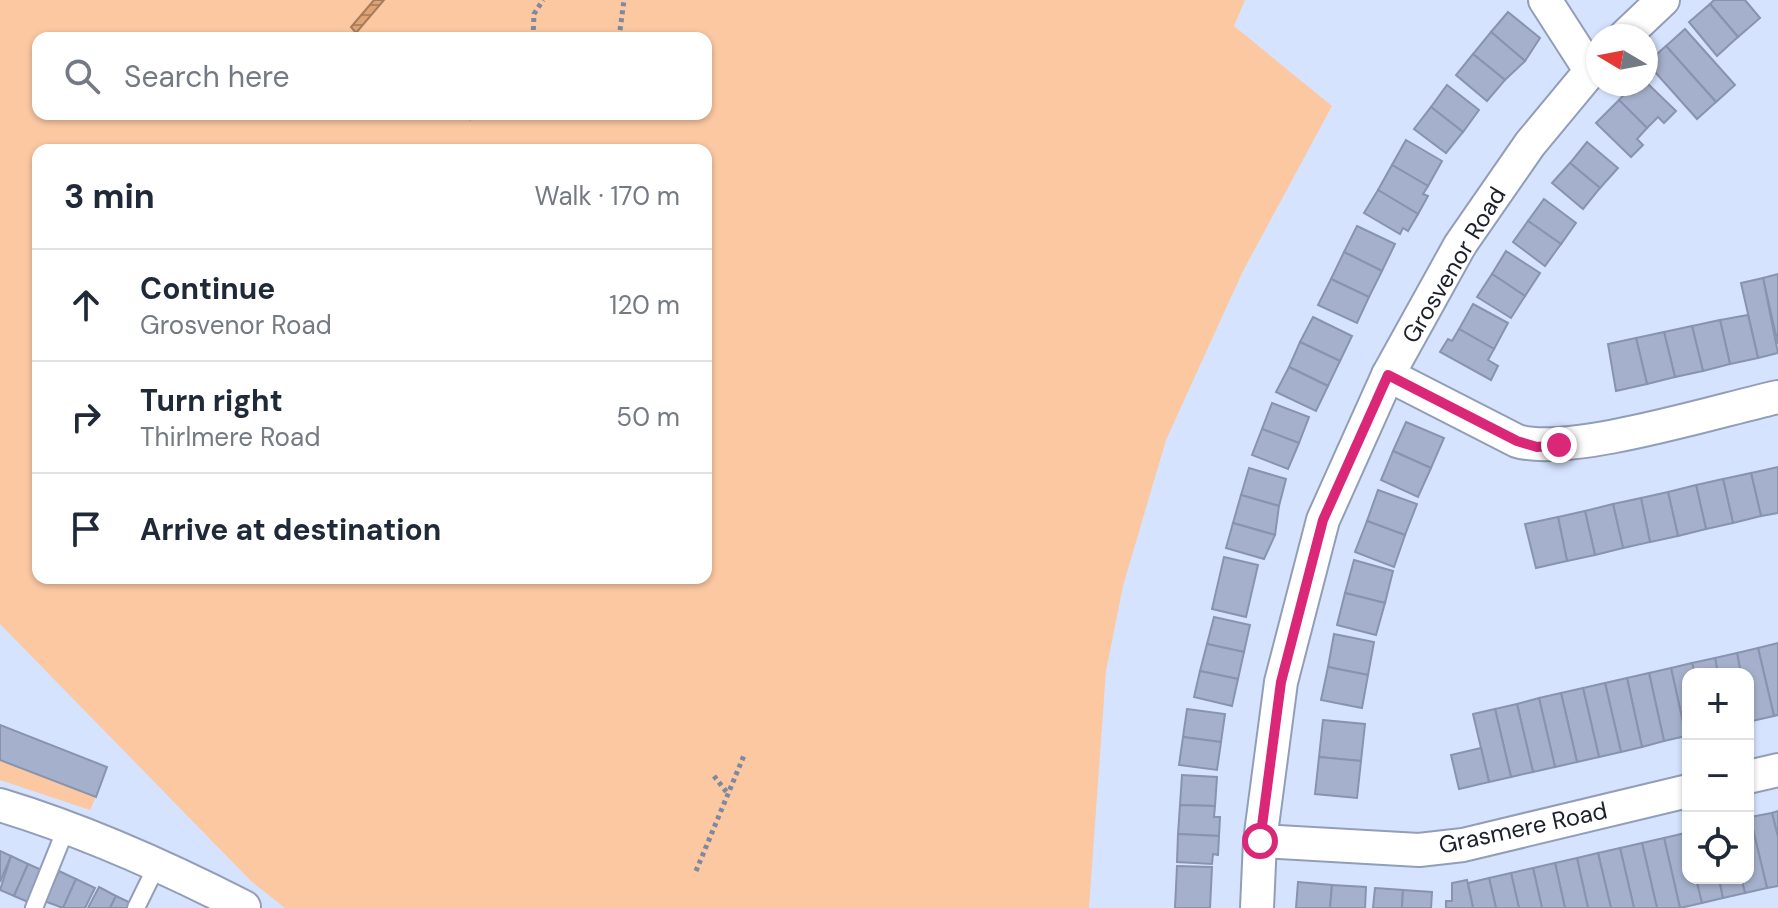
<!DOCTYPE html>
<html lang="en">
<head>
<meta charset="utf-8">
<style>
	:root { --surface:#fff; --page:#f6f6f7; --text:#1f2937; --muted:#747a83; --line:#e0e1e3 }
	body { margin:0; font-family:"DM Sans",sans-serif; background:var(--page); color:var(--text) }
	.controls { position:absolute; right:24px; bottom:24px; display:grid; overflow:hidden; border-radius:16px; box-shadow:0 2px 6px #0004 }
	.controls button { width:72px; height:72px; display:grid; place-items:center; padding:0; border:0; border-bottom:2px solid var(--line); background:var(--surface); color:var(--text); font:40px sans-serif }
	.compass { position:absolute; left:1586px; top:24px; width:72px; height:72px; border-radius:50%; background:var(--surface); box-shadow:0 2px 6px #0004; rotate:280deg }
	.stop { position:absolute; width:24px; height:24px; margin:-18px; border:6px solid #db2777; border-radius:50%; background:#fff }
	.stop.end { background:#db2777; border-color:#fff; box-shadow:0 2px 8px #0008 }
	.list { margin:0; padding:0; list-style:none }
	h2 { display:flex; justify-content:space-between; align-items:center; height:104px; margin:0; padding:0 32px; font-size:34px }
	h2 small { font-size:26px; font-weight:400; color:var(--muted) }
	.list li { display:grid; grid-template-columns:52px 1fr auto; gap:24px; align-items:center; box-sizing:border-box; height:112px; padding:0 32px; border-top:2px solid var(--line) }
	.list b { display:block; font-size:30px; white-space:nowrap }
	.list p { margin:0; font-size:26px; white-space:nowrap; color:var(--muted) }
	.list em { font-size:26px; font-style:normal; color:var(--muted) }
	.icon { flex:none; width:44px; height:44px; fill:none; stroke:currentColor; stroke-width:2; stroke-linecap:round; stroke-linejoin:round }
	.map { position:relative; flex:none; width:1778px; height:908px; overflow:hidden }
	.search { position:absolute; background:var(--surface); box-shadow:0 2px 6px #0004; left:32px; top:32px; width:680px; height:88px; display:flex; align-items:center; gap:20px; box-sizing:border-box; padding:0 28px; border-radius:16px; color:var(--muted); font-size:30px }
	.panel { position:absolute; background:var(--surface); box-shadow:0 2px 6px #0004; left:32px; top:144px; width:680px; height:440px; border-radius:16px }
	.map>svg:first-child { display:block }
</style>
</head>
<body>
<div class="map">
<svg width="1778" height="908" viewBox="0 0 1778 908">
	<defs>
		<pattern id="water-rules" width="6" height="5" patternUnits="userSpaceOnUse" patternTransform="scale(2)"><rect width="6" height="5" fill="#e0a373"/><path d="M0 2.5h6" fill="none" stroke="#b5845f"/></pattern>
	</defs>
	<rect width="100%" height="100%" fill="#d6e3ff"/>
	<!-- grass -->
	<g fill="#fbc8a2" fill-rule="evenodd">
		<path d="M0 0H1245L1234 26 1332 106 1243 271 1166 440 1123 586 1106 671 1089 908H285L251 881 0 624ZM38 38H706V114H38ZM38 150H706V578H38Z"/>
		<path d="M0 760 96 797 90 810 0 780Z"/>
	</g>
	<!-- water -->
	<path fill="url(#water-rules)" stroke="#a57c5d" stroke-width="2" d="M374 0H384L356 33 351 27Z"/>
	<!-- building -->
	<g fill="#a5b1cc" stroke="#8894ae" stroke-width="2">
		<path d="M1714 0H1745L1760 18 1738 37 1710 4Z"/>
		<path d="M1710 4 1738 37 1717 56 1689 22Z"/>
		<path d="M1508 12 1540 38 1525 61 1491 32Z"/>
		<path d="M1685 29 1735 85 1716 102 1666 46Z"/>
		<path d="M1491 32 1525 61 1505 80 1473 54Z"/>
		<path d="M1666 46 1716 102 1697 119 1647 63Z"/>
		<path d="M1473 54 1505 80 1487 101 1456 75Z"/>
		<path d="M1646 82 1676 111 1664 123 1658 117 1647 128 1619 100 1634 84Z"/>
		<path d="M1447 85 1479 110 1463 132 1431 107Z"/>
		<path d="M1619 100 1647 128 1637 139 1643 145 1631 157 1596 123Z"/>
		<path d="M1431 107 1463 132 1446 153 1414 129Z"/>
		<path d="M1406 140 1442 161 1428 186 1392 165Z"/>
		<path d="M1587 142 1618 168 1600 188 1570 163Z"/>
		<path d="M1570 163 1600 188 1583 209 1552 183Z"/>
		<path d="M1392 165 1428 186 1423 194 1428 196 1418 214 1378 190Z"/>
		<path d="M1378 190 1418 214 1408 231 1403 228 1400 234 1364 213Z"/>
		<path d="M1544 199 1576 223 1561 244 1528 221Z"/>
		<path d="M1528 221 1561 244 1545 266 1513 242Z"/>
		<path d="M1357 226 1395 244 1382 271 1344 252Z"/>
		<path d="M1506 251 1540 273 1525 296 1492 274Z"/>
		<path d="M1344 252 1382 271 1369 297 1331 279Z"/>
		<path d="M1492 274 1525 296 1511 318 1477 297Z"/>
		<path d="M1778 274V344L1763 278Z"/>
		<path d="M1763 278 1778 353 1758 358 1741 283Z"/>
		<path d="M1331 279 1369 297 1357 323 1318 305Z"/>
		<path d="M1473 304 1508 323 1494 349 1459 329Z"/>
		<path d="M1748 315 1758 358 1730 364 1720 320Z"/>
		<path d="M1313 317 1352 336 1340 361 1300 342Z"/>
		<path d="M1720 320 1730 364 1703 371 1692 326Z"/>
		<path d="M1692 326 1703 371 1675 377 1664 332Z"/>
		<path d="M1459 329 1494 349 1488 360 1498 366 1491 380 1440 352 1448 339 1452 341Z"/>
		<path d="M1664 332 1675 377 1647 384 1636 338Z"/>
		<path d="M1636 338 1647 384 1616 391 1608 344Z"/>
		<path d="M1300 342 1340 361 1328 386 1289 367Z"/>
		<path d="M1289 367 1328 386 1316 411 1276 392Z"/>
		<path d="M1272 403 1309 417 1299 443 1262 429Z"/>
		<path d="M1406 422 1444 438 1431 468 1393 451Z"/>
		<path d="M1262 429 1299 443 1288 469 1252 455Z"/>
		<path d="M1393 451 1431 468 1418 497 1381 480Z"/>
		<path d="M1778 467V513L1761 516 1751 473Z"/>
		<path d="M1249 468 1286 479 1279 506 1241 495Z"/>
		<path d="M1751 473 1761 516 1733 523 1723 479Z"/>
		<path d="M1723 479 1733 523 1706 529 1696 485Z"/>
		<path d="M1696 485 1706 529 1678 536 1668 492Z"/>
		<path d="M1378 490 1417 504 1405 535 1367 521Z"/>
		<path d="M1668 492 1678 536 1650 542 1641 498Z"/>
		<path d="M1241 495 1279 506 1275 535 1233 523Z"/>
		<path d="M1641 498 1650 542 1623 548 1613 504Z"/>
		<path d="M1613 504 1623 548 1595 555 1585 511Z"/>
		<path d="M1585 511 1595 555 1567 561 1558 517Z"/>
		<path d="M1558 517 1567 561 1536 568 1525 524Z"/>
		<path d="M1367 521 1405 535 1394 567 1355 552Z"/>
		<path d="M1233 523 1275 535 1264 559 1226 548Z"/>
		<path d="M1224 557 1258 565 1246 617 1212 609Z"/>
		<path d="M1354 560 1393 571 1385 603 1345 593Z"/>
		<path d="M1345 593 1385 603 1376 635 1337 625Z"/>
		<path d="M1214 617 1250 625 1244 652 1207 644Z"/>
		<path d="M1334 634 1374 642 1368 675 1328 667Z"/>
		<path d="M1778 643V715L1774 716 1758 648Z"/>
		<path d="M1207 644 1244 652 1238 679 1200 671Z"/>
		<path d="M1758 648 1774 716 1752 721 1748 674H1741L1737 653Z"/>
		<path d="M1737 653 1741 674H1718L1715 658Z"/>
		<path d="M1715 658 1718 674H1695L1692 663Z"/>
		<path d="M1692 663 1695 674H1688L1686 736 1671 668Z"/>
		<path d="M1328 667 1368 675 1362 708 1321 700Z"/>
		<path d="M1671 668 1686 736 1664 741 1649 673Z"/>
		<path d="M1200 671 1238 679 1232 706 1194 697Z"/>
		<path d="M1649 673 1664 741 1642 747 1627 678Z"/>
		<path d="M1627 678 1642 747 1621 752 1605 683Z"/>
		<path d="M1605 683 1621 752 1599 757 1583 688Z"/>
		<path d="M1583 688 1599 757 1577 762 1561 693Z"/>
		<path d="M1561 693 1577 762 1555 767 1539 698Z"/>
		<path d="M1539 698 1555 767 1533 772 1517 704Z"/>
		<path d="M1517 704 1533 772 1511 777 1495 709Z"/>
		<path d="M1187 709 1225 714 1221 742 1183 737Z"/>
		<path d="M1495 709 1511 777 1489 782 1473 714Z"/>
		<path d="M1323 720 1365 724 1361 761 1319 757Z"/>
		<path d="M0 725 107 767 96 797 0 760Z"/>
		<path d="M1183 737 1221 742 1217 770 1179 765Z"/>
		<path d="M1481 748 1489 782 1459 789 1451 755Z"/>
		<path d="M1319 757 1361 761 1357 798 1315 794Z"/>
		<path d="M1182 775 1217 777 1215 806 1180 805Z"/>
		<path d="M1180 805 1215 806 1214 817H1220L1219 836 1178 834Z"/>
		<path d="M1778 811V837L1772 813Z"/>
		<path d="M1772 813 1778 837V886L1767 888 1750 817Z"/>
		<path d="M1750 817 1767 888 1745 893 1741 878H1748Z"/>
		<path d="M1685 833 1688 878H1696L1702 903 1680 908 1664 838Z"/>
		<path d="M1178 834 1219 836 1218 855 1213 854 1212 864 1177 862Z"/>
		<path d="M1664 838 1680 908H1657L1642 843Z"/>
		<path d="M1642 843 1657 908H1634L1620 848Z"/>
		<path d="M1620 848 1634 908H1611L1598 853Z"/>
		<path d="M0 851 11 856 0 882Z"/>
		<path d="M1598 853 1611 908H1588L1577 858Z"/>
		<path d="M11 856 28 864 14 896 0 890Z"/>
		<path d="M1577 858 1588 908H1565L1555 863Z"/>
		<path d="M1555 863 1565 908H1542L1533 868Z"/>
		<path d="M28 864 44 871 30 903 14 896Z"/>
		<path d="M1177 866 1212 867 1210 908H1175Z"/>
		<path d="M1533 868 1542 908H1519L1511 873Z"/>
		<path d="M59 871 76 879 63 908 44 901Z"/>
		<path d="M1511 873 1519 908H1496L1489 878Z"/>
		<path d="M1489 878 1496 908H1473L1468 883Z"/>
		<path d="M1696 878H1719L1723 898 1702 903Z"/>
		<path d="M1719 878H1741L1745 893 1723 898Z"/>
		<path d="M76 879 95 888 85 908H63Z"/>
		<path d="M1467 880 1473 908H1446V901H1452V883Z"/>
		<path d="M1298 882 1332 885 1330 908H1296Z"/>
		<path d="M1332 885 1366 887 1365 908H1330Z"/>
		<path d="M99 887 116 896 110 908H88Z"/>
		<path d="M1375 888 1403 890 1402 908H1373Z"/>
		<path d="M1403 890 1432 892 1431 908H1402Z"/>
		<path d="M116 896 133 904 131 908H110Z"/>
	</g>
	<g fill="none" stroke-linecap="round" stroke-linejoin="round">
		<defs>
			<g id="lane">
				<path d="M34 908 67 826"/>
				<path d="M136 908 158 863"/>
			</g>
			<g id="street">
				<path d="M1545 0 1590 70"/>
				<path d="M1625 36 1663 0"/>
				<path d="M1388 375 1517 441C1569 457 1719 410 1778 397"/>
				<path d="M1748 777 1778 770"/>
				<path d="M0 805C86 831 164 866 244 907"/>
				<path d="M1260 841 1419 850 1463 845 1688 791"/>
				<path d="M1257 908 1260 841 1281 682 1323 520 1388 375 1460 245 1530 144 1598 62"/>
			</g>
		</defs>
		<!-- lane casing -->
		<use href="#lane" stroke="#929eb8" stroke-width="20"/>
		<!-- street casing -->
		<use href="#street" stroke="#929eb8" stroke-width="36"/>
		<!-- path -->
		<g stroke="#7f889c" stroke-width="5" stroke-dasharray="4 4" stroke-linecap="butt">
			<path d="M533 38 534 14 543 0"/>
			<path d="M619 38 624 0"/>
			<path d="M469 118 483 114"/>
			<path d="M714 776 728 794"/>
			<path d="M696 871 745 753"/>
		</g>
		<!-- lane -->
		<use href="#lane" stroke="#fff" stroke-width="16"/>
		<!-- street -->
		<use href="#street" stroke="#fff" stroke-width="32"/>
	</g>
	<g fill="none" stroke-linecap="round" stroke-linejoin="round">
		<!-- route -->
		<path stroke="#db2777" stroke-width="10" d="M1260 841 1281 682 1323 520 1388 375 1517 441 1537 447 1559 445"/>
	</g>
	<g text-anchor="middle" stroke-width="6" stroke-linejoin="round" paint-order="stroke">
		<!-- street labels -->
		<g font-size="24" fill="#1b202a" stroke="#fff">
			<text transform="translate(1454 265) rotate(-59)" y="8">Grosvenor Road</text>
			<text transform="translate(1523 828) rotate(-12)" y="8">Grasmere Road</text>
		</g>
	</g>
</svg>
<div class="controls">
<button>+</button>
<button>−</button>
<button><svg class="icon" aria-label="locate" viewBox="0 0 24 24"><circle cx="12" cy="12" r="6"/><path d="M12 2v4M12 18v4M2 12h4M18 12h4"/></svg></button>
</div>
<svg class="compass" viewBox="-18 -18 36 36"><path d="M0-13l5 13h-10z" fill="#e53935"/><path d="M0 13l5-13h-10z" fill="#747a83"/></svg>
<div class="stop" style="left:1260px;top:841px"></div>
<div class="stop end" style="left:1559px;top:445px"></div>
<div class="search"><svg class="icon" aria-label="search" viewBox="0 0 24 24"><circle cx="10" cy="10" r="6"/><path d="M15 15l6 6"/></svg>Search here</div>
<section class="panel">
<h2>3 min<small>Walk · 170 m</small></h2>
<ul class="list">
<li><svg class="icon" aria-label="ahead" viewBox="0 0 24 24"><path d="M12 20V5M6 11l6-6 6 6"/></svg><div><b>Continue</b><p>Grosvenor Road</p></div><em>120 m</em></li>
<li><svg class="icon" aria-label="right" viewBox="0 0 24 24"><path d="M7 20v-9h11M14 6l5 5-5 5"/></svg><div><b>Turn right</b><p>Thirlmere Road</p></div><em>50 m</em></li>
<li><svg class="icon" aria-label="arrive" viewBox="0 0 24 24"><path d="M6 21V4h12l-3 4 3 4H6"/></svg><div><b>Arrive at destination</b></div></li>
</ul>
</section>
</div>
</body>
</html>
